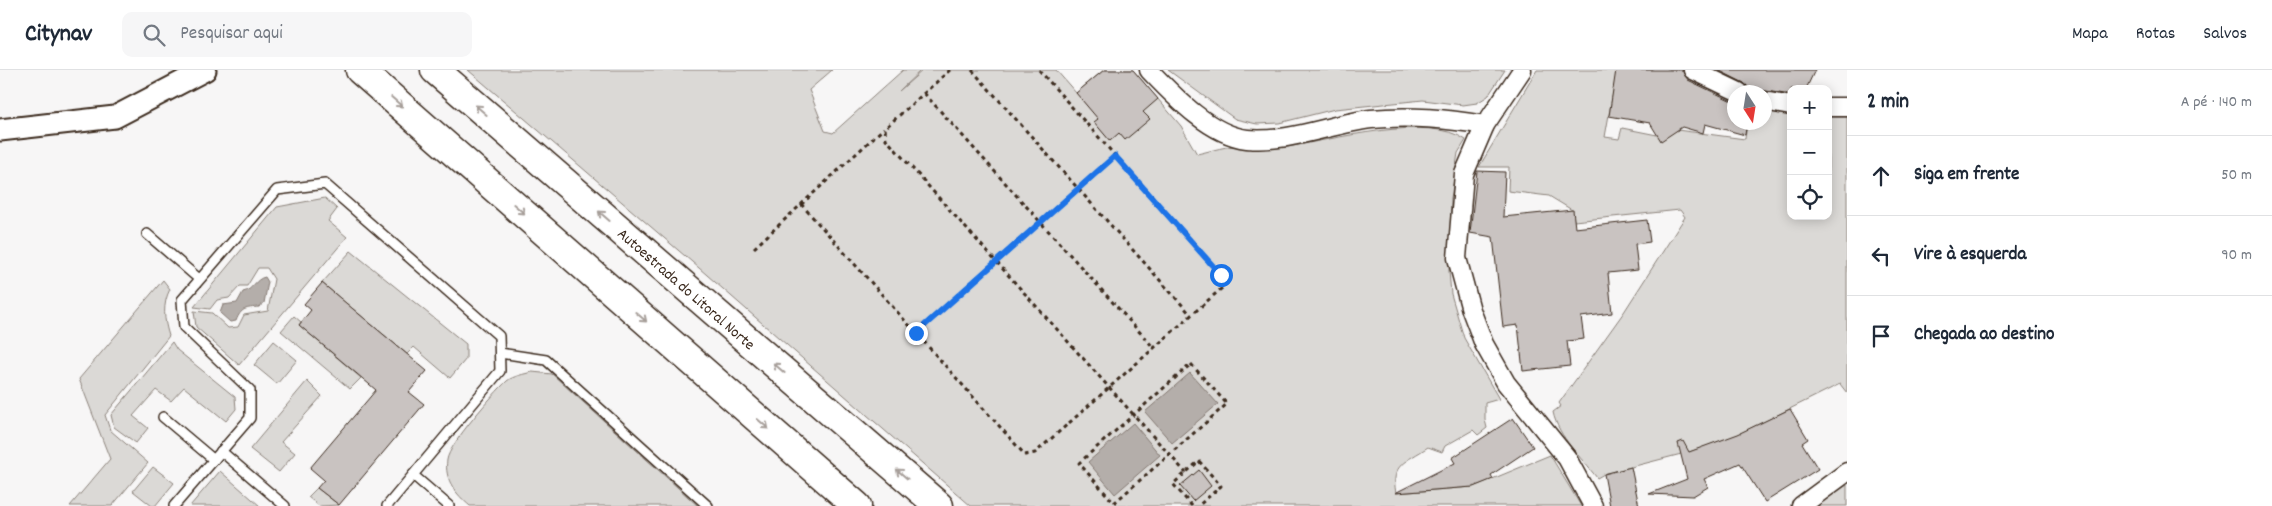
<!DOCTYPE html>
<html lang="pt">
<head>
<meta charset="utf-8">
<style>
	:root { --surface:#fff; --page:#f6f6f7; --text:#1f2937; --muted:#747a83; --line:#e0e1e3 }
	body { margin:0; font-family:Dekko,sans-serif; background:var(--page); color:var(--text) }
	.controls { position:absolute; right:15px; top:15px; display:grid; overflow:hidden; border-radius:10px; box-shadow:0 2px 12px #0003 }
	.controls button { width:45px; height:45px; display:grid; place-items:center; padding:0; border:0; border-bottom:1px solid var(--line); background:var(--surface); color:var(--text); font:25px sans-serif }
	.compass { position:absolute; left:1727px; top:15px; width:45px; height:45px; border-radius:50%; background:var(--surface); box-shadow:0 2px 12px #0003; rotate:168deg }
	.stop { position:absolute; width:15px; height:15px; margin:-11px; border:4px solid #1a73e8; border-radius:50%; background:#fff }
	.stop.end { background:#1a73e8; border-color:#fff; box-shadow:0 1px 5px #0008 }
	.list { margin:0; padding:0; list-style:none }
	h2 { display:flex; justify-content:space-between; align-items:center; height:65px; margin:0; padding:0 20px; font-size:21px }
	h2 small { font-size:16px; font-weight:400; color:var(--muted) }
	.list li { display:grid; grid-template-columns:32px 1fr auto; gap:15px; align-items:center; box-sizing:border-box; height:80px; padding:0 20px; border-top:1px solid var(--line) }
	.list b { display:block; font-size:19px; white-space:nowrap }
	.list em { font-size:16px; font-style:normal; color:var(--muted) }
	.icon { flex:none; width:28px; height:28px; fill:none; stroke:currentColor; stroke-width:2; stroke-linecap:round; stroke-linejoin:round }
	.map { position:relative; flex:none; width:1847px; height:436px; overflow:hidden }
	header { display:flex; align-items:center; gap:30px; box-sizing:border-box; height:70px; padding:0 25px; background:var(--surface); border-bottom:1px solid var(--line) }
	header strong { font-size:24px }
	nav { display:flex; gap:28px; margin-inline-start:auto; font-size:18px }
	.search { width:350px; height:45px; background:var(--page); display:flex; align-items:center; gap:12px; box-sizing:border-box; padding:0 18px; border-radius:10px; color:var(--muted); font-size:19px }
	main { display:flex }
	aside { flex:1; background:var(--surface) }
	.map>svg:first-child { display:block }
</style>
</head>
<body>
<header>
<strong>Citynav</strong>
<div class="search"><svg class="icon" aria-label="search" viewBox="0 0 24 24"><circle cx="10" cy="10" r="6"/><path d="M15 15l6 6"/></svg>Pesquisar aqui</div>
<nav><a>Mapa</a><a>Rotas</a><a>Salvos</a></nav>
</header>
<main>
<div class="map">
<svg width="1847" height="436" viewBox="0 0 1847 436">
	<rect width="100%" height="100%" fill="#f7f6f6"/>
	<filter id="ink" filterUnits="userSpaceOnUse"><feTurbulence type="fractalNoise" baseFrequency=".02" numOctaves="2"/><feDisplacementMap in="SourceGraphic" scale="10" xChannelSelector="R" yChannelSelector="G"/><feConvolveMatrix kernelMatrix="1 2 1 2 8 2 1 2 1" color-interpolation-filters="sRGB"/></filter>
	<g filter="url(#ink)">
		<!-- green -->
		<g fill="#dbd9d6" stroke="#8b827a">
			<path d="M468 0H832L809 20 825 61 833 63 903 0H921L899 21 923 0H1056L1076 23 1104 0H1133L1181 56 1197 84C1211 81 1228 75 1242 76 1258 77 1271 79 1287 77 1331 70 1429 43 1466 70L1458 83 1451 128 1449 201 1451 224 1464 268 1499 329 1485 333V350L1487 358 1478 365 1473 360 1445 376 1442 382 1428 377C1406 392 1390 394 1396 423L1473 417 1550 385 1581 436H971L699 198Z"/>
			<path d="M1168 0H1505L1488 26 1477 33 1463 35 1423 30 1335 39 1279 53 1257 54 1235 49Z"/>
			<path d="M1537 0H1617L1605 67 1619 69 1622 58 1657 65 1677 60 1745 69 1747 53 1764 52 1765 37 1791 46V146H1828V47H1847V323L1840 314 1731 368 1689 382 1604 404 1597 408C1582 388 1558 367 1553 342L1561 336 1559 333 1624 242 1685 147 1680 140 1574 151 1572 140 1549 126 1508 121 1509 97H1479Z"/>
			<path d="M325 128 337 139 328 151 347 167 239 295 196 257 194 241 212 243 228 258 238 257 244 245 268 241 274 209 267 198H258L247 216H240L229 228 217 230 210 239 194 237 277 137Z"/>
			<path d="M351 181 466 274V289L450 308 414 277 407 284 322 213Z"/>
			<path d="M163 210 170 219C162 235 164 250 169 266L105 345 110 360 148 393 112 436H70L110 389 79 309Z"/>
			<path d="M294 246 301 252 299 255 361 308 350 319 281 261Z"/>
			<path d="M274 271 297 290 277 314 254 295Z"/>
			<path d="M172 272 177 280 235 327 236 339 226 351 184 317 171 331 156 320 133 346 148 358 136 373 114 357 111 345Z"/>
			<path d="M532 302 552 304 698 436H470C456 424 444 410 447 390 449 374 494 323 507 311 513 306 525 304 532 302Z"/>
			<path d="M307 311 322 326 281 372 295 383 279 402 250 379Z"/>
			<path d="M153 397 174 413 155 436H152L133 421Z"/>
			<path d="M220 401 260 436H190Z"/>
			<path d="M1847 415V436H1816Z"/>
			<path d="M317 418 339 435 319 436 308 427Z"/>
		</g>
		<!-- water -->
		<g fill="#b4aeaa" stroke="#847972">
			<path d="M265 207 268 212 264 233 259 237C246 238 241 238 236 251L230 252 220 243 223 235 237 233 243 222C253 220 255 209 265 207Z"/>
			<path d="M1190 303 1218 334 1172 373 1145 342Z"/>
			<path d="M1133 353 1160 385 1115 424 1088 392Z"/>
		</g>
		<!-- building -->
		<g fill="#c9c3c1" stroke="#3b2a1e">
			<path d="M1104 0H1133L1158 29 1143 42 1150 49 1125 70 1119 63 1110 71 1094 52 1098 49 1076 23Z"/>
			<path d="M1616 0H1682L1688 10 1734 32V52H1747L1745 65 1705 54 1703 63 1682 57 1661 71 1650 53 1609 46Z"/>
			<path d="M1718 0H1815L1806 19H1791V25L1766 21 1749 22 1744 13Z"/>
			<path d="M1477 101 1505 102 1503 147 1573 140 1575 158 1647 150 1650 172 1635 174 1638 200 1608 203 1612 243 1581 247 1584 269 1567 271 1570 296 1523 301 1518 255 1503 257 1493 167 1470 163Z"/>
			<path d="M322 213 427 301 409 322 424 334 339 435 317 418 324 410 310 398 376 320 299 255 311 240 304 234Z"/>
			<path d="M1790 339 1808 369 1802 373 1818 399 1765 432 1740 393 1704 409 1708 417 1693 426 1649 424 1687 409 1678 373 1683 371 1689 382 1738 364Z"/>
			<path d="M1513 348 1533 377 1491 405 1493 409 1473 417 1395 423 1455 393 1452 388Z"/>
			<path d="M1631 397 1639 436H1610L1604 404Z"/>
			<path d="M1199 400 1211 416 1193 431 1180 416Z"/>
		</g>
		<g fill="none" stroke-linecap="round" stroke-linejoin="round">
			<defs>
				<g id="service">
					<path d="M147 164 199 209"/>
					<path d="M500 283 546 290 708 436"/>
					<path d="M163 347 214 390"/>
					<path d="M221 381 285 436"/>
					<path d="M413 405 449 436"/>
					<path d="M174 436 250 348V320L184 257 182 230 277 120 325 114 499 266 500 301 387 436"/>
				</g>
				<g id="minor">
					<path d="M1149 0C1173 25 1210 65 1247 69 1289 73 1330 54 1371 49 1410 45 1447 49 1485 55"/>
					<path d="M1522 0 1485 55 1464 104 1457 188 1471 240 1484 274 1506 313 1567 388 1593 436"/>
					<path d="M1693 0 1739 22"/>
					<path d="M1764 31 1791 36"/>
					<path d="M1828 37H1847"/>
					<path d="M1801 436 1847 402"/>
				</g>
				<path id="tertiary" d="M0 60 115 47 205 0"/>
				<g id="motorway">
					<path d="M360 0 857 436"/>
					<path d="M435 0 939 436"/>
				</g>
			</defs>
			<!-- service casing -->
			<use href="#service" stroke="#3b2a1e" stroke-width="12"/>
			<!-- minor casing -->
			<use href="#minor" stroke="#3b2a1e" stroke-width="21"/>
			<!-- tertiary casing -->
			<use href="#tertiary" stroke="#3b2a1e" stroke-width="25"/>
			<!-- motorway casing -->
			<use href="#motorway" stroke="#3b2a1e" stroke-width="31"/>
			<!-- path -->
			<g stroke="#3b2a1e" stroke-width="3" stroke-dasharray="4 4" stroke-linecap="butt">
				<path d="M950 0 885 58 886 69 1186 403"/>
				<path d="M972 0 1191 245"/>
				<path d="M924 23 1154 278"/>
				<path d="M801 134 1025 385 1035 383 1222 218 1224 212 1221 205 1039 0"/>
				<path d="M754 178 884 58"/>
				<path d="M916 263 1115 86"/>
				<path d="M1191 294 1227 334 1114 433 1079 393Z"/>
				<path d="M1192 436 1173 414 1199 391 1221 416 1198 436"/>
			</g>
			<!-- service -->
			<use href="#service" stroke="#fff" stroke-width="9"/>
			<!-- minor -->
			<use href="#minor" stroke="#fff" stroke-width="18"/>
			<!-- tertiary -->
			<use href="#tertiary" stroke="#fff" stroke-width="21"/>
			<!-- motorway -->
			<use href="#motorway" stroke="#fff" stroke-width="28"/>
		</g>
		<!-- one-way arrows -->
		<defs><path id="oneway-shaft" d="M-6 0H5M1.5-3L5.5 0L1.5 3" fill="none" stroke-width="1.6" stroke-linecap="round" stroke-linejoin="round" transform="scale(1.25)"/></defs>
		<g stroke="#a79f9a">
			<use href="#oneway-shaft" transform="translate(397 32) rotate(41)"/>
			<use href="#oneway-shaft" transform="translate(481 40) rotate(-139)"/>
			<use href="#oneway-shaft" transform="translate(519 139) rotate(41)"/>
			<use href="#oneway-shaft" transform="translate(604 146) rotate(-139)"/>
			<use href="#oneway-shaft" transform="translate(641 247) rotate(41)"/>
			<use href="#oneway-shaft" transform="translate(779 298) rotate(-139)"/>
			<use href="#oneway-shaft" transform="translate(763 354) rotate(41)"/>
			<use href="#oneway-shaft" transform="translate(902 404) rotate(-139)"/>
		</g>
	</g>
	<g fill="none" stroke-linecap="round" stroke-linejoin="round" filter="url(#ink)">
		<!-- route -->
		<path stroke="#1a73e8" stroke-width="6" d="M916 263 1115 86 1221 205"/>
	</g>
	<g text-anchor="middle" stroke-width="4" stroke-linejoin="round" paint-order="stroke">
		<!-- street labels -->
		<g font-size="16" fill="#3b2a1e" stroke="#fff">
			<text transform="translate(687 218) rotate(41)" y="6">Autoestrada do Litoral Norte</text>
		</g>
	</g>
</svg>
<div class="controls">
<button>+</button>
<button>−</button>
<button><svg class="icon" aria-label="locate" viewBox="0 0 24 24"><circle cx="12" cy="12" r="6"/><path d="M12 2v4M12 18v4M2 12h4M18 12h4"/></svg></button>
</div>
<svg class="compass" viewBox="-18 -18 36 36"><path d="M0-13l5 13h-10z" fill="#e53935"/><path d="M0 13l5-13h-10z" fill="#747a83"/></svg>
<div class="stop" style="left:1221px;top:205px"></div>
<div class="stop end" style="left:916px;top:263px"></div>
</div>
<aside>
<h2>2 min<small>A pé · 140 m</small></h2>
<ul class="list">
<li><svg class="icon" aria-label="ahead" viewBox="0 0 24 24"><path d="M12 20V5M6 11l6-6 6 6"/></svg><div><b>Siga em frente</b></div><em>50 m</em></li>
<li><svg class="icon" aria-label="left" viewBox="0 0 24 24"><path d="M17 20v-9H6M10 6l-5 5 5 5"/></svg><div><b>Vire à esquerda</b></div><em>90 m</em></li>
<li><svg class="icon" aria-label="arrive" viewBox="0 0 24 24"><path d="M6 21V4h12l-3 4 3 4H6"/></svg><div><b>Chegada ao destino</b></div></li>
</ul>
</aside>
</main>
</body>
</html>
